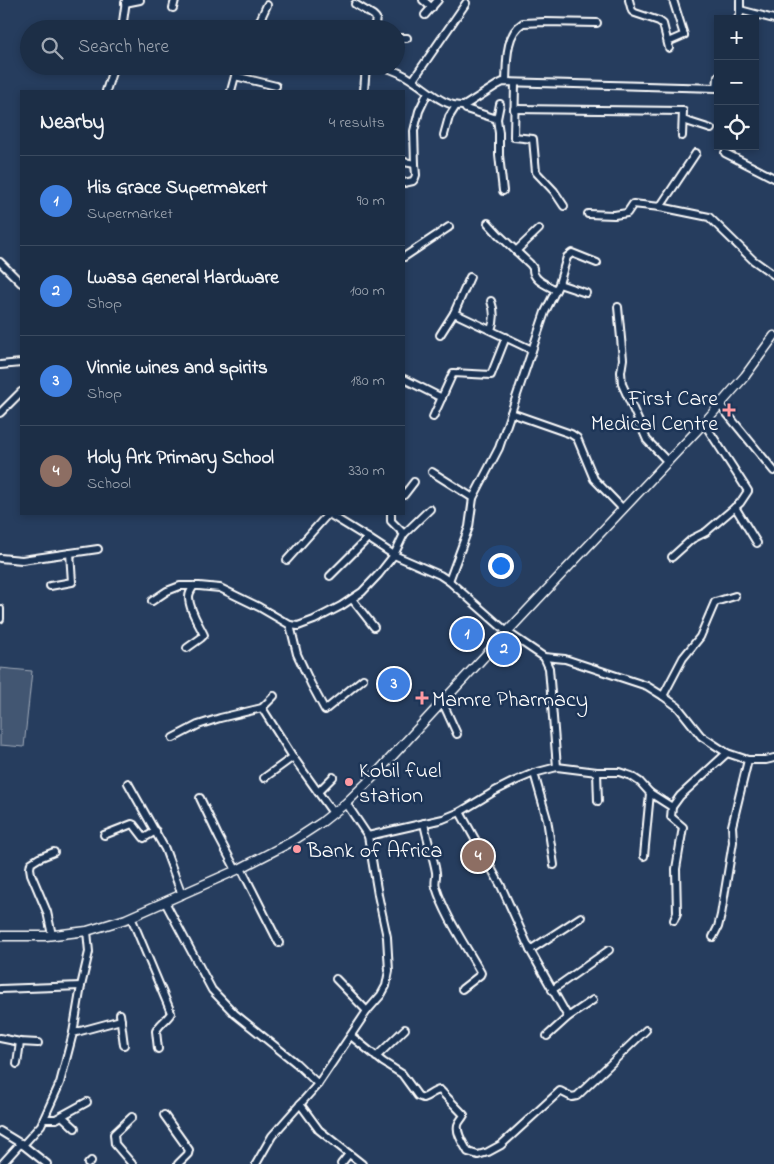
<!DOCTYPE html>
<html lang="en">
<head>
<meta charset="utf-8">
<style>
	:root { --surface:#1c2e46; --page:#25364d; --text:#f1f3f6; --muted:#a0a8b3; --line:#3a4a5f; --accent:#ff9aa2 }
	body { margin:0; font-family:"Indie Flower",sans-serif; background:var(--page); color:var(--text) }
	.controls { position:absolute; right:15px; top:15px; display:grid; overflow:hidden; border-radius:0px; box-shadow:0 2px 8px #0003 }
	.controls button { width:45px; height:45px; display:grid; place-items:center; padding:0; border:0; border-bottom:1px solid var(--line); background:var(--surface); color:var(--text); font:25px sans-serif }
	.you { position:absolute; left:500px; top:565px; width:18px; height:18px; margin:-12px; border:4px solid #fff; border-radius:50%; background:#1a73e8; box-shadow:0 0 0 8px #1a73e833 }
	.badge { display:grid; place-items:center; width:32px; height:32px; border-radius:50%; background:var(--accent); color:#fff; font-size:16px; font-weight:700 }
	.pin { position:absolute; translate:-50% -50%; border:2px solid #fff; box-shadow:0 1px 5px #0006 }
	.list { margin:0; padding:0; list-style:none }
	h2 { display:flex; justify-content:space-between; align-items:center; height:65px; margin:0; padding:0 20px; font-size:21px }
	h2 small { font-size:16px; font-weight:400; color:var(--muted) }
	.list li { display:grid; grid-template-columns:32px 1fr auto; gap:15px; align-items:center; box-sizing:border-box; height:90px; padding:0 20px; border-top:1px solid var(--line) }
	.list b { display:block; font-size:19px; white-space:nowrap }
	.list p { margin:0; font-size:16px; white-space:nowrap; color:var(--muted) }
	.list em { font-size:16px; font-style:normal; color:var(--muted) }
	.icon { flex:none; width:28px; height:28px; fill:none; stroke:currentColor; stroke-width:2; stroke-linecap:round; stroke-linejoin:round }
	.map { position:relative; flex:none; width:774px; height:1164px; overflow:hidden }
	.search { position:absolute; background:var(--surface); box-shadow:0 2px 8px #0003; left:20px; top:20px; width:385px; height:55px; display:flex; align-items:center; gap:12px; box-sizing:border-box; padding:0 18px; border-radius:28px; color:var(--muted); font-size:19px }
	.panel { position:absolute; background:var(--surface); box-shadow:0 2px 8px #0003; left:20px; top:90px; width:385px; height:425px; border-radius:0px }
	.map>svg:first-child { display:block }
</style>
</head>
<body>
<div class="map">
<svg width="774" height="1164" viewBox="0 0 774 1164">
	<rect width="100%" height="100%" fill="#263d5e"/>
	<filter id="ink" filterUnits="userSpaceOnUse"><feTurbulence type="fractalNoise" baseFrequency=".02" numOctaves="2"/><feDisplacementMap in="SourceGraphic" scale="10" xChannelSelector="R" yChannelSelector="G"/><feConvolveMatrix kernelMatrix="1 2 1 2 8 2 1 2 1" color-interpolation-filters="sRGB"/></filter>
	<g filter="url(#ink)">
		<!-- green -->
		<path fill="#425672" stroke="#a0aab8" d="M0 668 32 671 24 747 0 745Z"/>
		<g fill="none" stroke-linecap="round" stroke-linejoin="round">
			<defs>
				<g id="minor">
					<path d="M423 0 432 8"/>
					<path d="M629 0 632 11 635 13 659 21 663 24 669 48"/>
					<path d="M125 3 140 0"/>
					<path d="M355 4 373 15 376 18 375 24 373 29"/>
					<path d="M173 8 175 0"/>
					<path d="M740 10 774 19"/>
					<path d="M425 15 438 0"/>
					<path d="M737 19 740 14V0"/>
					<path d="M122 29 126 0"/>
					<path d="M256 29 267 5"/>
					<path d="M396 40 401 38H407"/>
					<path d="M668 42 684 35 673 0"/>
					<path d="M380 66C391 69 402 73 412 80 428 90 444 107 464 106L497 85 503 82 717 88 718 77"/>
					<path d="M235 76 276 86"/>
					<path d="M413 80 466 3"/>
					<path d="M506 82C507 63 505 34 523 23L545 22 597 23"/>
					<path d="M515 83 514 137 533 139 536 172 554 191 564 206"/>
					<path d="M106 91 114 66"/>
					<path d="M231 91 235 76 240 66"/>
					<path d="M364 91 366 66"/>
					<path d="M500 104 497 119 499 133V155L503 191"/>
					<path d="M464 106 466 109 497 119"/>
					<path d="M514 109 683 111 682 136"/>
					<path d="M683 120 711 129"/>
					<path d="M444 135 449 117 456 106"/>
					<path d="M725 153 774 178"/>
					<path d="M404 162 415 164"/>
					<path d="M404 183 413 181 415 178 416 175 415 164 414 131 419 111 428 92"/>
					<path d="M660 207 696 153"/>
					<path d="M588 214 614 215 627 213 633 204 660 207 709 217 753 260 774 275"/>
					<path d="M488 223 499 235 530 264 533 268C532 280 547 285 556 290"/>
					<path d="M516 251 539 229"/>
					<path d="M404 257 449 227"/>
					<path d="M0 262 21 283"/>
					<path d="M559 284 586 293"/>
					<path d="M491 301C495 312 495 320 491 330"/>
					<path d="M618 307 623 359 621 372 622 384 647 440 668 462"/>
					<path d="M454 313 532 350"/>
					<path d="M440 335 454 313 470 277"/>
					<path d="M0 365 21 363"/>
					<path d="M404 379 442 398"/>
					<path d="M720 405 774 471"/>
					<path d="M0 413 21 392"/>
					<path d="M511 413 571 434 577 438 594 479 623 509"/>
					<path d="M433 417 453 373 491 375 506 337"/>
					<path d="M432 472 473 498"/>
					<path d="M404 495 414 482"/>
					<path d="M735 507 757 543"/>
					<path d="M329 514 368 538 394 555 440 575 449 581 507 632 544 657 565 659 647 686 663 696 678 707 701 736 727 753 748 760H766L774 758"/>
					<path d="M391 514V521L404 534"/>
					<path d="M672 557 692 539 706 532 740 503 748 491 704 423"/>
					<path d="M0 558 22 560 98 549"/>
					<path d="M287 560 328 514"/>
					<path d="M330 576 368 538"/>
					<path d="M449 581 469 527 473 498 499 448 545 312 559 284 567 257 572 253 597 263"/>
					<path d="M50 586 72 582 70 553"/>
					<path d="M352 599 374 627"/>
					<path d="M152 601 167 591 180 586H199L220 588 259 607 290 625 298 626 314 620 341 606 362 592 379 574 394 555 404 534 430 509"/>
					<path d="M0 609V619"/>
					<path d="M290 625 297 654 311 684 325 710 363 679"/>
					<path d="M187 648 201 638 204 635C199 624 189 610 189 597 189 593 191 590 194 586"/>
					<path d="M544 657 549 668 557 767"/>
					<path d="M663 696 683 658 700 637 715 602 735 596"/>
					<path d="M442 701 457 734"/>
					<path d="M262 708 293 757 333 813"/>
					<path d="M173 738 198 725 220 718 262 708 274 696"/>
					<path d="M597 772 598 801"/>
					<path d="M534 773 547 819 554 865"/>
					<path d="M264 778 293 757"/>
					<path d="M128 783 165 849 182 895"/>
					<path d="M318 792 333 777"/>
					<path d="M200 798 219 838 236 870"/>
					<path d="M346 803 368 836 443 819 460 812 495 791 515 781 534 773 557 767 597 772H619L631 776 640 782 650 793 672 807"/>
					<path d="M460 812 501 886 530 950 568 1017"/>
					<path d="M424 823C427 840 433 855 436 872 437 877 434 882 436 887 445 916 466 946 481 973L480 975 462 989"/>
					<path d="M104 835 132 824 134 825 144 838 156 831"/>
					<path d="M644 856 650 793"/>
					<path d="M241 868 279 943"/>
					<path d="M165 902 212 990 235 1014 296 1063 318 1084"/>
					<path d="M131 917 170 1010 171 1013C167 1020 160 1023 156 1031L158 1049"/>
					<path d="M674 920 677 913 676 869 683 827 671 817 672 807 680 796 727 753"/>
					<path d="M52 935 47 912 31 874 30 868 31 863 39 858 54 852"/>
					<path d="M713 937 718 927 721 915 733 842 732 826 748 760"/>
					<path d="M530 950 581 917"/>
					<path d="M336 979 367 1011"/>
					<path d="M0 989 81 986"/>
					<path d="M552 990 609 950"/>
					<path d="M120 1014 124 1045"/>
					<path d="M73 1033 121 1020"/>
					<path d="M351 1036 383 1062 402 1074 418 1096 423 1098C429 1096 433 1091 440 1090L464 1115C462 1119 459 1121 458 1125 456 1134 464 1144 468 1152L478 1155 488 1152 501 1145 560 1091 572 1097 577 1096 646 1030"/>
					<path d="M547 1036 568 1017 593 1000"/>
					<path d="M0 1038 20 1042 38 1043"/>
					<path d="M376 1057 405 1029"/>
					<path d="M17 1064 20 1042"/>
					<path d="M300 1104 319 1130 362 1164"/>
					<path d="M164 1115 189 1150 188 1154 178 1164"/>
					<path d="M62 1116 75 1128"/>
					<path d="M132 1117 114 1134 115 1144 132 1164"/>
					<path d="M44 1119H56L87 1102"/>
					<path d="M0 1131 23 1145 47 1164"/>
					<path d="M23 1145 41 1125 60 1083 73 1033 81 986 89 952 87 931"/>
					<path d="M2 1164 21 1143"/>
					<path d="M88 1164 91 1161"/>
					<path d="M256 1164 272 1136 318 1084 367 1011 381 995 386 986 389 971 387 937 378 895 368 836"/>
					<path d="M341 1164 349 1154"/>
				</g>
				<path id="major" d="M0 936H46L87 931 126 919 239 869 293 841 322 822 346 803 374 776 507 632 704 423 745 376 774 336"/>
			</defs>
			<!-- minor casing -->
			<use href="#minor" stroke="#fff" stroke-width="10"/>
			<!-- major casing -->
			<use href="#major" stroke="#fff" stroke-width="11"/>
			<!-- minor -->
			<use href="#minor" stroke="#1d3557" stroke-width="6"/>
			<!-- major -->
			<use href="#major" stroke="#1d3557" stroke-width="8"/>
		</g>
	</g>
	<!-- markers -->
	<g fill="#ff9aa2" stroke="#1d3557" stroke-width="2">
		<path d="M726.5 402.5h5v5h5v5h-5v5h-5v-5h-5v-5h5z"/>
		<path d="M419.5 690.5h5v5h5v5h-5v5h-5v-5h-5v-5h5z"/>
		<circle cx="349" cy="782" r="5"/>
		<circle cx="297" cy="849" r="5"/>
	</g>
	<g text-anchor="middle" stroke-width="5" stroke-linejoin="round" paint-order="stroke">
		<!-- poi labels -->
		<g font-size="22" fill="#fff" stroke="#1d3557" text-anchor="start">
			<text x="718" y="405" text-anchor="end">First Care<tspan x="718" dy="25">Medical Centre</tspan></text>
			<text x="432" y="706">Mamre Pharmacy</text>
			<text x="359" y="777">Kobil fuel<tspan x="359" dy="25">station</tspan></text>
			<text x="307" y="857">Bank of Africa</text>
		</g>
	</g>
</svg>
<div class="controls">
<button>+</button>
<button>−</button>
<button><svg class="icon" aria-label="locate" viewBox="0 0 24 24"><circle cx="12" cy="12" r="6"/><path d="M12 2v4M12 18v4M2 12h4M18 12h4"/></svg></button>
</div>
<div class="you"></div>
<div class="pin badge" style="left:467px;top:634px;background:#3f7fe0">1</div>
<div class="pin badge" style="left:504px;top:649px;background:#3f7fe0">2</div>
<div class="pin badge" style="left:394px;top:684px;background:#3f7fe0">3</div>
<div class="pin badge" style="left:478px;top:856px;background:#8d6e63">4</div>
<div class="search"><svg class="icon" aria-label="search" viewBox="0 0 24 24"><circle cx="10" cy="10" r="6"/><path d="M15 15l6 6"/></svg>Search here</div>
<section class="panel">
<h2>Nearby<small>4 results</small></h2>
<ul class="list">
<li><span class="badge" style="background:#3f7fe0">1</span><div><b>His Grace Supermakert</b><p>Supermarket</p></div><em>90 m</em></li>
<li><span class="badge" style="background:#3f7fe0">2</span><div><b>Lwasa General Hardware</b><p>Shop</p></div><em>100 m</em></li>
<li><span class="badge" style="background:#3f7fe0">3</span><div><b>Vinnie wines and spirits</b><p>Shop</p></div><em>180 m</em></li>
<li><span class="badge" style="background:#8d6e63">4</span><div><b>Holy Ark Primary School</b><p>School</p></div><em>330 m</em></li>
</ul>
</section>
</div>
</body>
</html>
